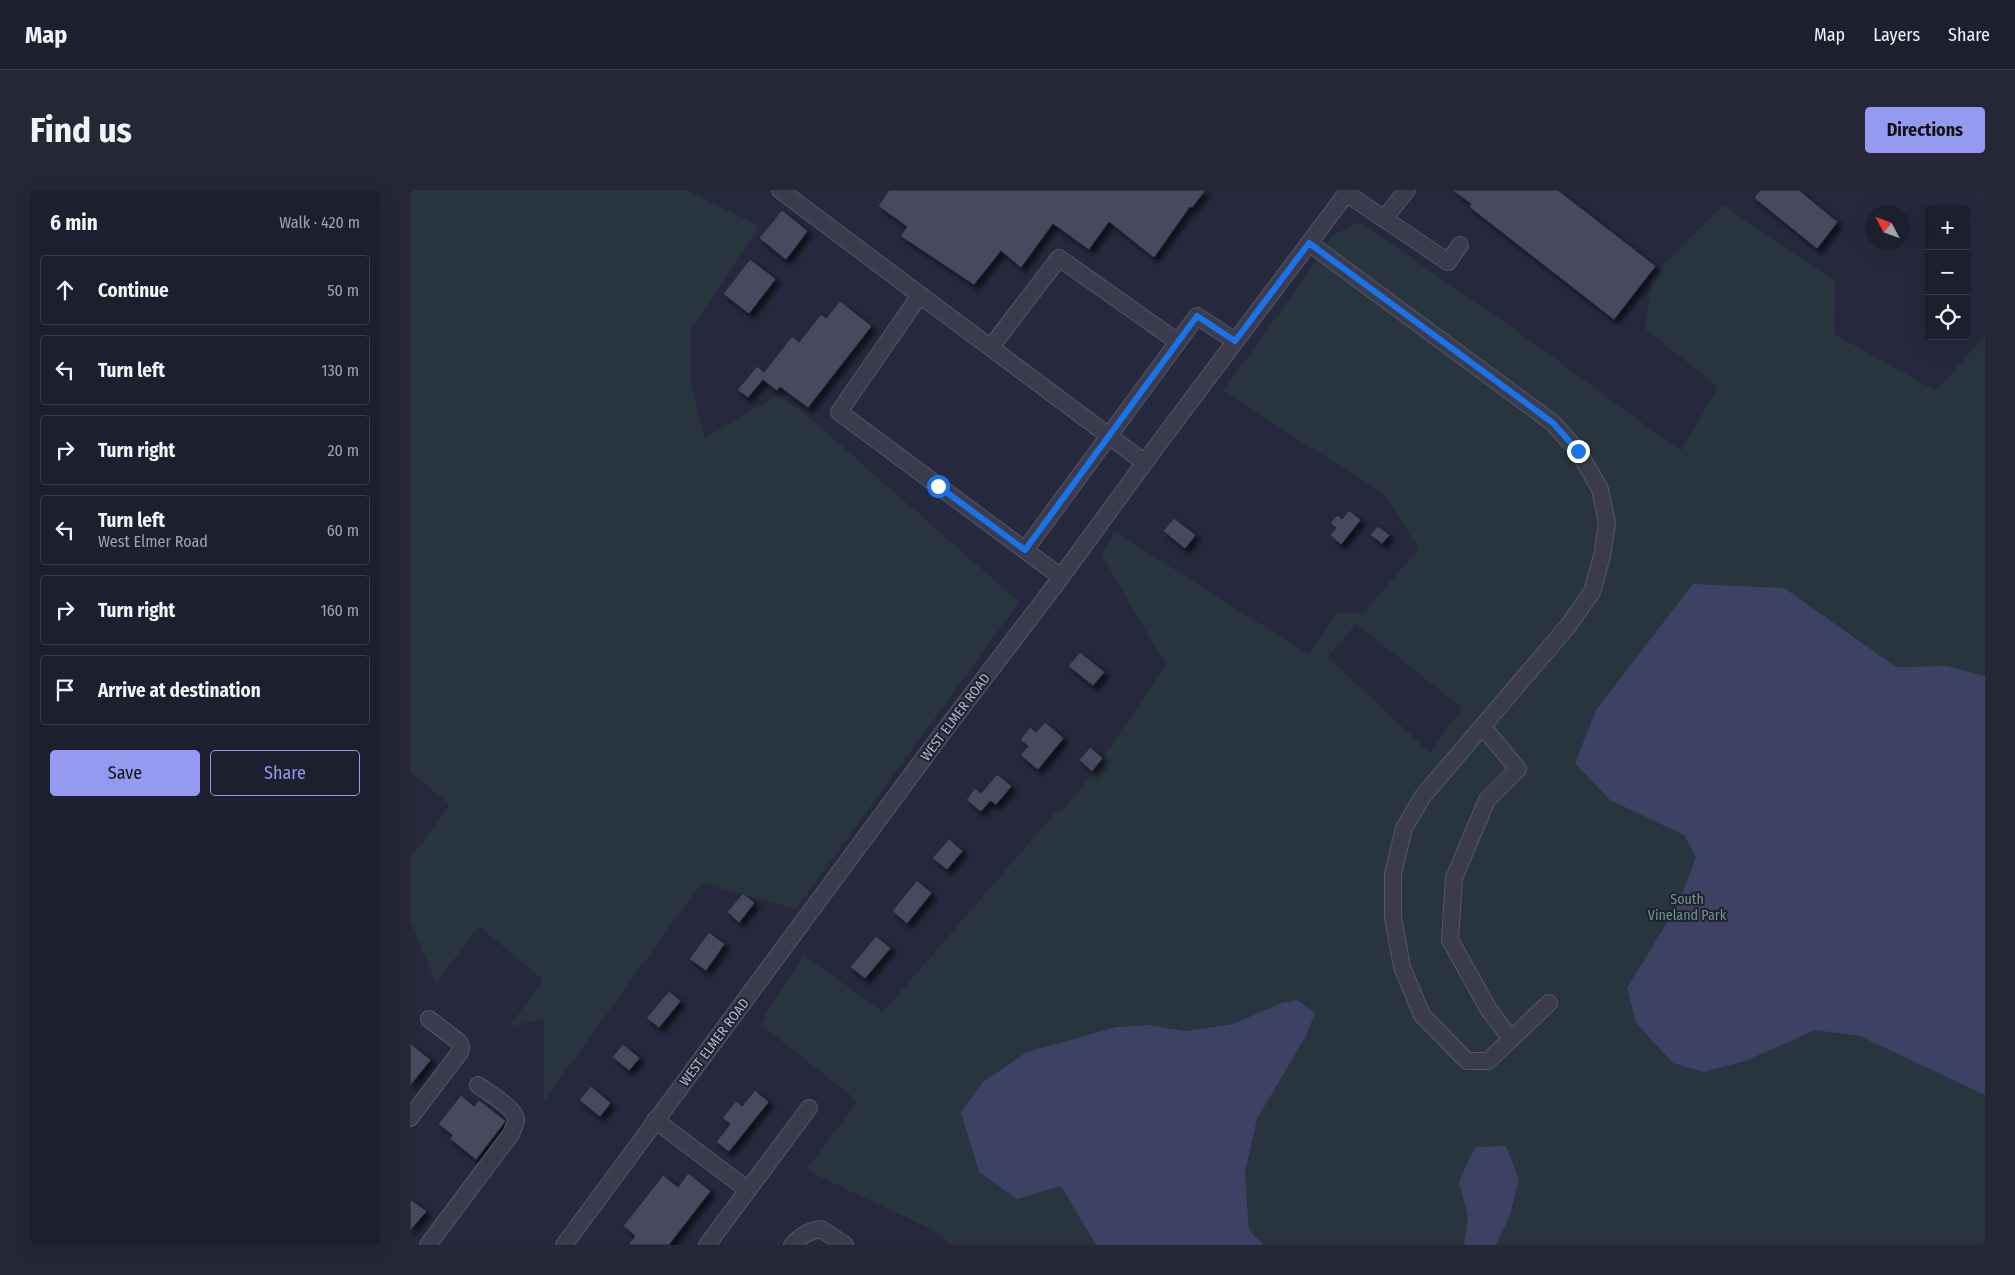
<!DOCTYPE html>
<html lang="en">
<head>
<meta charset="utf-8">
<style>
	:root { --surface:#1c1f2e; --page:#252736; --text:#f1f3f6; --muted:#a0a2aa; --line:#3a3d4a; --accent:#939af0 }
	body { margin:0; font-family:"Fira Sans Condensed",sans-serif; background:var(--page); color:var(--text) }
	.controls { position:absolute; right:15px; top:15px; display:grid; overflow:hidden; border-radius:5px; box-shadow:0 5px 20px #0002 }
	.controls button { width:45px; height:45px; display:grid; place-items:center; padding:0; border:0; border-bottom:1px solid var(--line); background:var(--surface); color:var(--text); font:25px sans-serif }
	.compass { position:absolute; left:1455px; top:15px; width:45px; height:45px; border-radius:50%; background:var(--surface); box-shadow:0 5px 20px #0002; rotate:311deg }
	.stop { position:absolute; width:15px; height:15px; margin:-11px; border:4px solid #1a73e8; border-radius:50%; background:#fff }
	.stop.end { background:#1a73e8; border-color:#fff; box-shadow:0 1px 5px #0008 }
	.list { margin:0; padding:0; list-style:none }
	h2 { display:flex; justify-content:space-between; align-items:center; height:65px; margin:0; padding:0 20px; font-size:21px }
	h2 small { font-size:16px; font-weight:400; color:var(--muted) }
	.list li { display:grid; grid-template-columns:32px 1fr auto; gap:15px; align-items:center; box-sizing:border-box; height:70px; margin:0 10px 10px; padding:0 10px; border:1px solid var(--line); border-radius:5px }
	.list b { display:block; font-size:19px; white-space:nowrap }
	.list p { margin:0; font-size:16px; white-space:nowrap; color:var(--muted) }
	.list em { font-size:16px; font-style:normal; color:var(--muted) }
	.actions { display:flex; gap:10px; padding:15px 20px }
	.actions a { flex:1; padding:11px 0; border:1px solid var(--accent); border-radius:5px; text-align:center; font-size:18px; color:var(--accent) }
	.actions .main { background:var(--accent); color:#111 }
	.icon { flex:none; width:28px; height:28px; fill:none; stroke:currentColor; stroke-width:2; stroke-linecap:round; stroke-linejoin:round }
	.map { position:relative; flex:none; width:1575px; height:1055px; overflow:hidden; border-radius:5px }
	header { display:flex; align-items:center; gap:30px; box-sizing:border-box; height:70px; padding:0 25px; background:var(--surface); border-bottom:1px solid var(--line) }
	header strong { font-size:24px }
	nav { display:flex; gap:28px; margin-inline-start:auto; font-size:18px }
	.intro { display:flex; align-items:center; justify-content:space-between; box-sizing:border-box; height:120px; padding:0 30px }
	h1 { margin:0; font-size:35px }
	.button { padding:12px 22px; border-radius:5px; background:var(--accent); color:#111; font-size:18px; font-weight:700 }
	main { display:flex; gap:30px; padding:0 30px }
	aside { flex:1; background:var(--surface); border-radius:5px; box-shadow:0 5px 20px #0002 }
	.map>svg:first-child { display:block }
</style>
</head>
<body>
<header>
<strong>Map</strong>
<nav><a>Map</a><a>Layers</a><a>Share</a></nav>
</header>
<div class="intro"><h1>Find us</h1><a class="button">Directions</a></div>
<main>
<aside>
<h2>6 min<small>Walk · 420 m</small></h2>
<ul class="list">
<li><svg class="icon" aria-label="ahead" viewBox="0 0 24 24"><path d="M12 20V5M6 11l6-6 6 6"/></svg><div><b>Continue</b></div><em>50 m</em></li>
<li><svg class="icon" aria-label="left" viewBox="0 0 24 24"><path d="M17 20v-9H6M10 6l-5 5 5 5"/></svg><div><b>Turn left</b></div><em>130 m</em></li>
<li><svg class="icon" aria-label="right" viewBox="0 0 24 24"><path d="M7 20v-9h11M14 6l5 5-5 5"/></svg><div><b>Turn right</b></div><em>20 m</em></li>
<li><svg class="icon" aria-label="left" viewBox="0 0 24 24"><path d="M17 20v-9H6M10 6l-5 5 5 5"/></svg><div><b>Turn left</b><p>West Elmer Road</p></div><em>60 m</em></li>
<li><svg class="icon" aria-label="right" viewBox="0 0 24 24"><path d="M7 20v-9h11M14 6l5 5-5 5"/></svg><div><b>Turn right</b></div><em>160 m</em></li>
<li><svg class="icon" aria-label="arrive" viewBox="0 0 24 24"><path d="M6 21V4h12l-3 4 3 4H6"/></svg><div><b>Arrive at destination</b></div></li>
</ul>
<div class="actions"><a class="main">Save</a><a>Share</a></div>
</aside>
<div class="map">
<svg width="1575" height="1055" viewBox="0 0 1575 1055">
	<defs>
		<filter id="shadow"><feDropShadow dx="4.5" dy="4.5" stdDeviation="2.5" flood-color="#0009"/></filter>
	</defs>
	<rect width="100%" height="100%" fill="#26293d"/>
	<!-- green -->
	<g fill="#28353e" fill-rule="evenodd">
		<path d="M0 0H276L349 36 281 139V195L295 248 366 206 391 220 609 412 386 719 291 693 134 911V829L100 836 133 790 69 736 26 793 0 731V669L40 615 0 581Z"/>
		<path d="M1313 15 1425 90 1424 144 1526 201 1575 145V1055H1086L1100 1025 1049 991 1058 1027 1054 1055H854L839 1040 835 983 847 929 896 846 871 813 823 834 775 841 739 835 706 837 617 862 607 1009 651 996 686 1055H540L527 1042 396 980 448 911 351 835 356 824 394 765 473 822 644 624 655 618 674 595 756 475 692 366 704 341 899 465 926 423H953L1009 359 975 305 813 201 878 111 923 45 949 32 1100 136 1271 261 1308 197 1235 139 1242 85ZM946 434 1052 518 1020 563 918 467Z"/>
	</g>
	<!-- water -->
	<g fill="#3d4164">
		<path d="M1283 394 1374 398 1486 477 1537 476 1575 486V905L1450 846 1405 840 1335 871 1293 882 1263 873 1226 833 1217 798 1268 715 1286 667 1274 645 1200 610 1165 573 1186 520Z"/>
		<path d="M887 810 905 823 896 846 847 929 835 983 839 1040 854 1055H686L651 996 607 1009 569 982 551 922 573 892 617 862 706 837 739 835 775 841 823 834 871 813Z"/>
		<path d="M1096 956 1109 990 1100 1025 1086 1055H1054L1058 1027 1049 991 1065 957Z"/>
	</g>
	<!-- building -->
	<g fill="#46485e" stroke="#212334" filter="url(#shadow)">
		<path d="M479 0H796L782 18 780 17 744 68 699 32 679 60 643 34 611 78 591 61 564 95 490 46 497 37 468 16Z"/>
		<path d="M1042 0H1148L1246 76 1204 130 1059 17 1061 14Z"/>
		<path d="M1350 0H1389L1428 32 1407 59 1344 8Z"/>
		<path d="M372 20 398 41 376 70 349 48Z"/>
		<path d="M340 69 366 89 339 124 313 104Z"/>
		<path d="M430 111 462 136 398 218 370 197 367 201 353 190 338 208 327 200 347 176 354 182 382 146 389 152 411 124 416 128Z"/>
		<path d="M939 320 951 330 931 355 920 345 926 338 920 333 927 325 932 329Z"/>
		<path d="M764 328 786 345 775 359 753 341Z"/>
		<path d="M968 336 980 345 972 354 960 345Z"/>
		<path d="M670 462 695 482 683 496 658 476Z"/>
		<path d="M635 532 654 548 628 580 610 565 618 556 610 550 620 537 626 542Z"/>
		<path d="M680 557 693 568 682 582 669 570Z"/>
		<path d="M587 584 602 596 586 615 580 611 571 622 556 610 565 598 571 603Z"/>
		<path d="M539 649 553 661 537 680 522 668Z"/>
		<path d="M507 690 522 703 497 734 482 721Z"/>
		<path d="M333 703 345 713 329 733 317 722Z"/>
		<path d="M299 742 315 754 296 781 279 769Z"/>
		<path d="M466 746 481 758 455 789 440 777Z"/>
		<path d="M259 801 271 811 249 838 236 828Z"/>
		<path d="M0 853 21 870 0 896Z"/>
		<path d="M213 854 230 868 219 881 202 867Z"/>
		<path d="M181 896 201 913 190 927 169 910Z"/>
		<path d="M345 900 359 912 319 962 306 952 320 934 312 928 326 911 332 916Z"/>
		<path d="M51 905 64 916 69 910 96 931 66 970 40 949 42 945 28 934Z"/>
		<path d="M278 983 301 1001 259 1055H218L225 1046 213 1036 253 985 268 997Z"/>
		<path d="M0 1009 17 1021 0 1041Z"/>
	</g>
	<g fill="none" stroke-linecap="round" stroke-linejoin="round">
		<defs>
			<g id="minor">
				<path d="M370 0 510 105"/>
				<path d="M936 3 1038 72 1050 55"/>
				<path d="M974 29 997 0"/>
				<path d="M899 53 1143 233 1168 261 1190 299 1197 333 1192 366 1182 402 1158 436 1013 606 994 638 983 684V727L992 777 1012 825 1057 871H1078L1139 813"/>
				<path d="M581 157 649 68 768 152"/>
				<path d="M615 360 787 126 825 151"/>
				<path d="M651 387 429 222 510 105 734 272"/>
				<path d="M1073 537 1108 579 1077 610 1044 688 1040 750 1079 820 1101 849"/>
				<path d="M0 928 50 862 51 857 49 852 19 829"/>
				<path d="M245 930 338 1000"/>
				<path d="M18 1055 101 944C103 939 106 934 106 929 105 918 76 901 68 895"/>
				<path d="M154 1055 528 549 646 394 746 257 939 0"/>
				<path d="M297 1055 399 918"/>
				<path d="M382 1055C391 1046 398 1041 411 1039L435 1055"/>
			</g>
		</defs>
		<!-- minor casing -->
		<use href="#minor" stroke="#555768" stroke-width="18"/>
		<!-- minor -->
		<use href="#minor" stroke="#3a3c4d" stroke-width="16"/>
	</g>
	<g fill="none" stroke-linecap="round" stroke-linejoin="round">
		<!-- route -->
		<path stroke="#1a73e8" stroke-width="6" d="M528 296 615 360 787 126 825 151 899 53 1143 233 1168 261"/>
	</g>
	<g text-anchor="middle" stroke-width="4" stroke-linejoin="round" paint-order="stroke">
		<!-- street labels -->
		<g font-size="14" fill="#b6b7c8" stroke="#1f2132">
			<text transform="translate(545 527) rotate(-53)" y="5">WEST ELMER ROAD</text>
			<text transform="translate(304 852) rotate(-53)" y="5">WEST ELMER ROAD</text>
		</g>
		<!-- park labels -->
		<g font-size="14" fill="#6f9785" stroke="#1f2132">
			<text x="1277" y="714">South<tspan x="1277" dy="16">Vineland Park</tspan></text>
		</g>
	</g>
</svg>
<div class="controls">
<button>+</button>
<button>−</button>
<button><svg class="icon" aria-label="locate" viewBox="0 0 24 24"><circle cx="12" cy="12" r="6"/><path d="M12 2v4M12 18v4M2 12h4M18 12h4"/></svg></button>
</div>
<svg class="compass" viewBox="-18 -18 36 36"><path d="M0-13l5 13h-10z" fill="#e53935"/><path d="M0 13l5-13h-10z" fill="#a0a2aa"/></svg>
<div class="stop" style="left:528px;top:296px"></div>
<div class="stop end" style="left:1168px;top:261px"></div>
</div>
</main>
</body>
</html>
